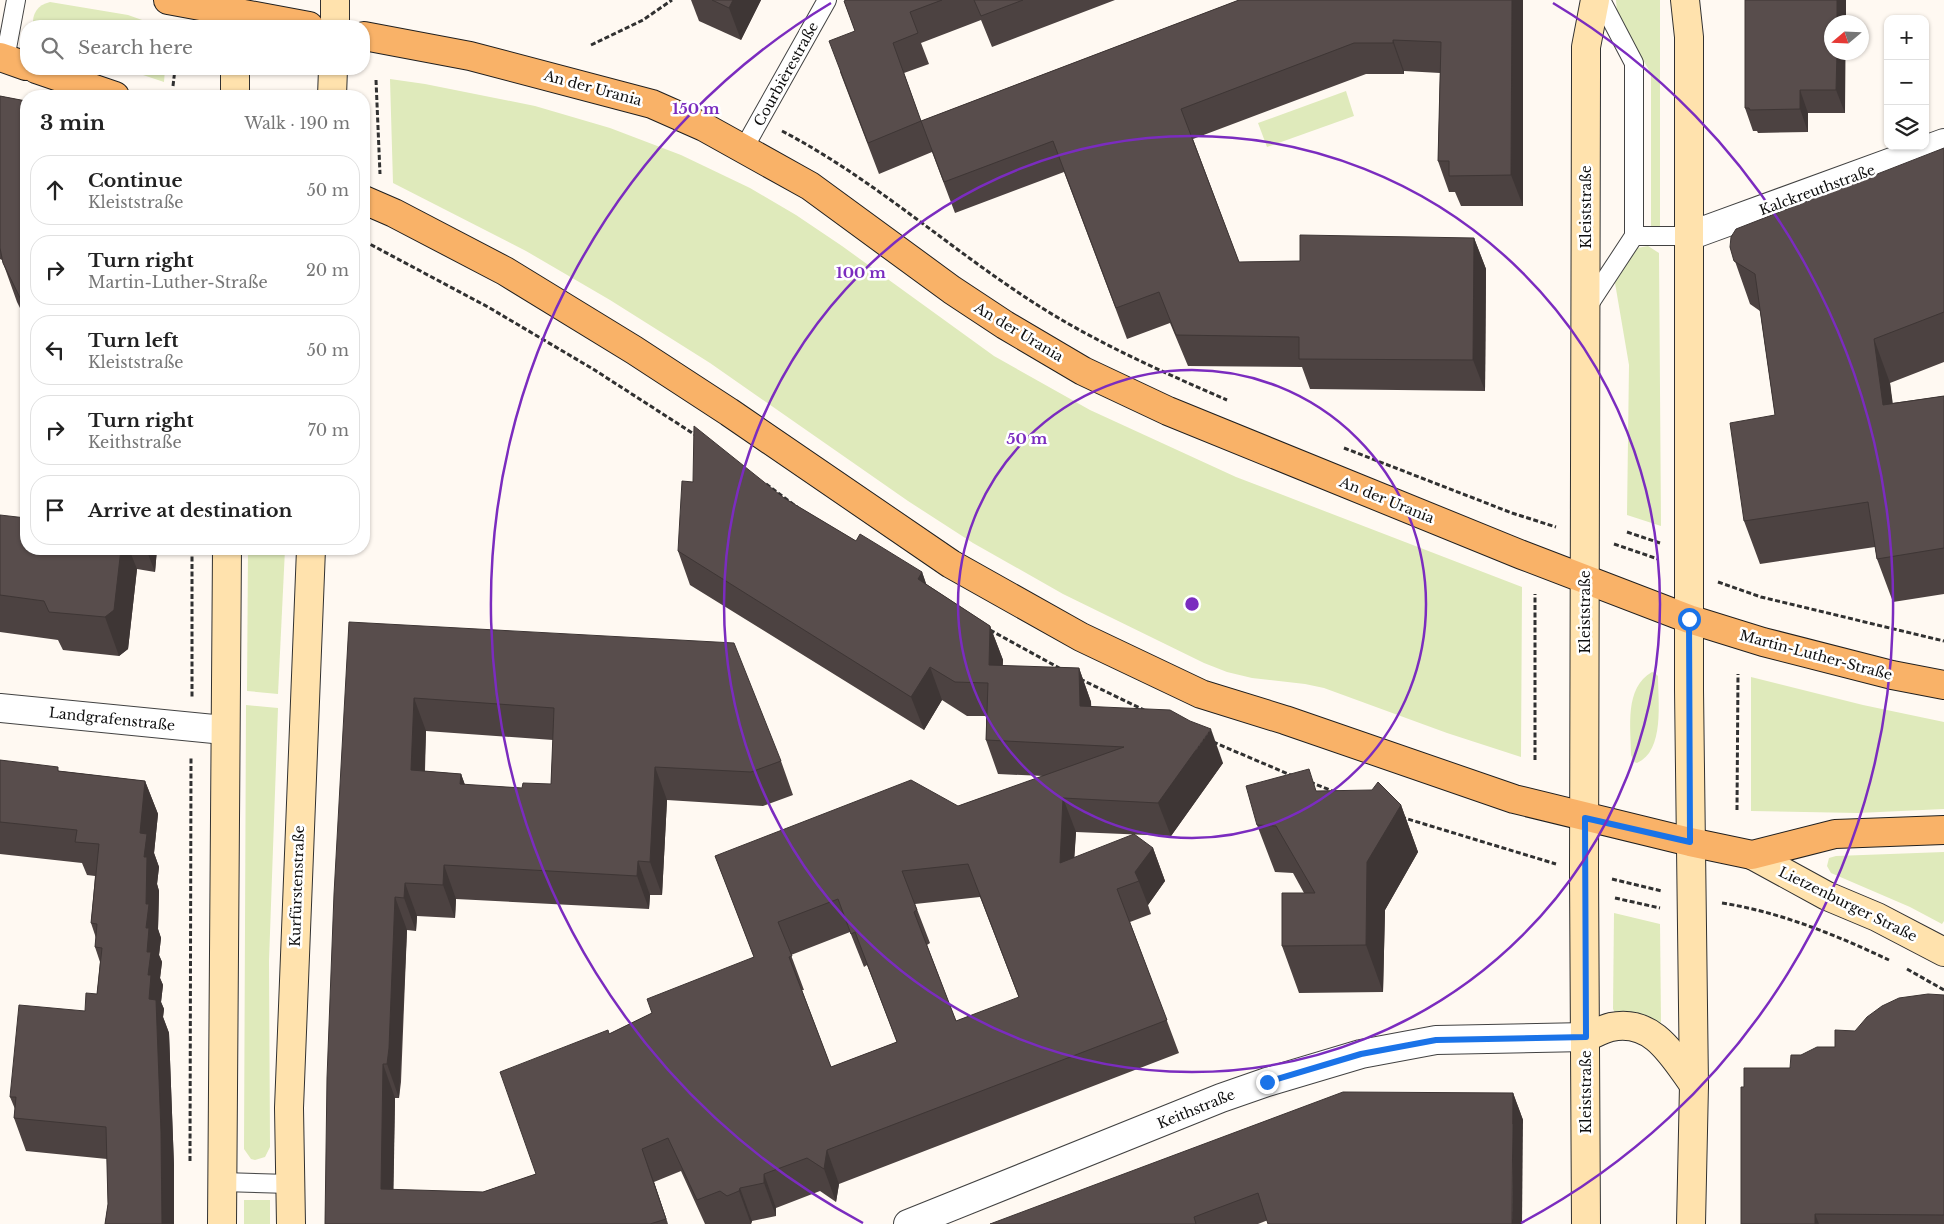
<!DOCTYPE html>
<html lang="en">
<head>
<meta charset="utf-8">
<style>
	:root { --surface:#fff; --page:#f2f2f2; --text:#222; --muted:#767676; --line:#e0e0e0 }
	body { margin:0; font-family:"Libre Baskerville",serif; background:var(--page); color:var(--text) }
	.controls { position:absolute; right:15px; top:15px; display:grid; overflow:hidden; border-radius:10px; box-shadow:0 1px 4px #0004 }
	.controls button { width:45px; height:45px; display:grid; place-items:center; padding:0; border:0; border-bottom:1px solid var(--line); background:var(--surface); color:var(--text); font:25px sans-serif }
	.compass { position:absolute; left:1824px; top:15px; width:45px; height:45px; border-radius:50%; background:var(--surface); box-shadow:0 1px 4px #0004; rotate:251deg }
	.stop { position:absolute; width:15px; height:15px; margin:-11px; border:4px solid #1a73e8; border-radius:50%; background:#fff }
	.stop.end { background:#1a73e8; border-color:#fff; box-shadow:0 1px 5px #0008 }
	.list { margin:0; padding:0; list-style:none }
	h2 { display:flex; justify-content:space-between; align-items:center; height:65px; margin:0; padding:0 20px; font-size:21px }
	h2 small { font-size:16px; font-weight:400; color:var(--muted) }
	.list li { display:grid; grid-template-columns:32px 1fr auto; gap:15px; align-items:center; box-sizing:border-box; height:70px; margin:0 10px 10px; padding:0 10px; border:1px solid var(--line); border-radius:20px }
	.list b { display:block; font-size:19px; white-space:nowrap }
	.list p { margin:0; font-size:16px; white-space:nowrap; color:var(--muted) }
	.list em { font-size:16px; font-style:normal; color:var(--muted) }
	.icon { flex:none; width:28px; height:28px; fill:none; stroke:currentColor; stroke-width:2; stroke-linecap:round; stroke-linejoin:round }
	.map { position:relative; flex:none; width:1944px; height:1224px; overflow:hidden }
	.search { position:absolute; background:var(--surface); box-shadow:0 1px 4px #0004; left:20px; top:20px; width:350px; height:55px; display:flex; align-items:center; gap:12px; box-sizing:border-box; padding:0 18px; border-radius:20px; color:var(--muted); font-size:19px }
	.panel { position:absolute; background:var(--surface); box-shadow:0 1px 4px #0004; left:20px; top:90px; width:350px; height:465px; border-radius:20px }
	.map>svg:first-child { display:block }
</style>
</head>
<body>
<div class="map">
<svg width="1944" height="1224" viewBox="0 0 1944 1224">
	<rect width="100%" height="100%" fill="#fff9f2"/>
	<!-- green -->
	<g fill="#dfeabb">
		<path d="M1616 0H1660V226H1651V74L1617 13Z"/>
		<path d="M50 2 128 15 159 26H33C32 14 37 5 50 2Z"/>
		<path d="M125 69H165L164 82Z"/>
		<path d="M390 79 425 84 535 106 610 128 681 155 750 188 796 215 842 246 994 356 1090 410 1236 477 1522 587 1521 757 1447 733 1324 688 1305 684 1252 678 1227 672 1204 663 1063 594 973 543 908 501 710 363 610 300 526 251 393 183Z"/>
		<path d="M1346 91 1354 116 1267 147 1258 123Z"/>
		<path d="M1648 246 1659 253 1661 526 1627 515 1629 365 1615 283 1637 248Z"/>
		<path d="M248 549H285L278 694 247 691Z"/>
		<path d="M1652 672 1655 673 1658 676C1658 701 1665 751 1637 763L1634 762 1631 755C1631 727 1624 688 1652 672Z"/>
		<path d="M1751 677 1863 705 1944 722V809L1858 813 1751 811Z"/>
		<path d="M246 705 278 708 269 961 270 1147 265 1157 255 1160 251 1159 244 1149Z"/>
		<path d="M1944 852V921L1942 924 1910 907 1831 873 1827 866 1829 858 1836 856Z"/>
		<path d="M1614 913 1660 924 1661 1022 1657 1026 1615 1013 1613 1009Z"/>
		<rect x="244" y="1200" width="26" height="24"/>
	</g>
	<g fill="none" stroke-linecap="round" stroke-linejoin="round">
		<defs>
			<g id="service">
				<path d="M5 59 16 0"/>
				<path d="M744 148 827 0"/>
				<path d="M1634 236H1689"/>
				<path d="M1586 309 1634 236V63L1601 0"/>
				<path d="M222 1182 290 1184"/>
			</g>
			<g id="minor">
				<path d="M1689 236 1944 143"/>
				<path d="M0 708 224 730"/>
				<path d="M908 1224 1221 1098 1267 1082 1361 1054 1436 1040 1586 1037"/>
			</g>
			<g id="secondary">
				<path d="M1685 0 1689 37V690L1694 1085 1691 1224"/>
				<path d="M335 26V0"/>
				<path d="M235 96V69"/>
				<path d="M332 96 333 69"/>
				<path d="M1752 855 1827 896 1877 917 1944 952"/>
				<path d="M1586 1037C1594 1034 1603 1029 1611 1027 1653 1018 1673 1056 1694 1085"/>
				<path d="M222 1224 227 549"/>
				<path d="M291 1224 289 1108 311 549"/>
				<path d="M1586 1224 1584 872 1586 76V47L1595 0"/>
			</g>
			<g id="primary">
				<path d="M168 0 309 26"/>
				<path d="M364 36 470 56 652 104 704 127 810 186 952 290 1005 325 1083 371 1168 411 1522 555 1689 619 1763 642 1892 675 1944 685"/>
				<path d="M0 57 26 66"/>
				<path d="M36 69 115 96"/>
				<path d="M364 200 394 213 505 271 634 350 729 412 951 564 1081 637 1201 694 1285 720 1514 799 1690 842 1752 855 1835 834 1944 830"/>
			</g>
		</defs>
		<!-- service casing -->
		<use href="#service" stroke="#424242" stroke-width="20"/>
		<!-- minor casing -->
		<use href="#minor" stroke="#424242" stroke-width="30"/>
		<!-- secondary casing -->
		<use href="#secondary" stroke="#313131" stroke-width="30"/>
		<!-- primary casing -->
		<use href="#primary" stroke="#202020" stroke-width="30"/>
		<!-- path -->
		<g stroke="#313131" stroke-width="3" stroke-dasharray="5 2.5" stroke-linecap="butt">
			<path d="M591 45 643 20 672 0"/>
			<path d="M376 80 380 174"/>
			<path d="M173 86 175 69"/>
			<path d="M782 131C870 177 943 243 1025 297 1088 339 1158 370 1227 400"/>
			<path d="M364 241 488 307 593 369 697 436"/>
			<path d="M1344 448 1512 513 1556 527"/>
			<path d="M766 484 797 507"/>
			<path d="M1627 532 1660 543"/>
			<path d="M1614 544 1658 559"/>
			<path d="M192 549V698"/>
			<path d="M1718 582 1761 597 1944 641"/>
			<path d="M990 630 1061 669"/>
			<path d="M1080 679 1144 710"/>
			<path d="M1213 742 1293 776"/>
			<path d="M1535 760V594"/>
			<path d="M1310 782 1335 792"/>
			<path d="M1737 810 1738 674"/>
			<path d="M1401 817 1556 864"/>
			<path d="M1612 879 1662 891"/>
			<path d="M1615 898 1660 908"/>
			<path d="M1722 903C1780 912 1836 935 1889 960"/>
			<path d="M1907 969 1944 990"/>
			<path d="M190 1161 191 757"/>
		</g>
		<!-- service -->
		<use href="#service" stroke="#fff" stroke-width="18"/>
		<!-- minor -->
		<use href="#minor" stroke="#fff" stroke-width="28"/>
		<!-- secondary -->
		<use href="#secondary" stroke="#ffe2ad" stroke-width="28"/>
		<!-- primary -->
		<use href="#primary" stroke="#f9b268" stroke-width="28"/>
	</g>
	<!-- wall -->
	<g fill="#4c4241" fill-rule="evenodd">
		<path d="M691 0H761L741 40 699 21Z"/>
		<path d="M846 0H1115L992 47 981 20 921 43 929 64 904 73 921 121 1239 0H1523V206H1461L1455 192H1449L1438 161 1440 73 1404 71V74H1366L1193 139 1239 262 1300 261 1474 238 1486 269 1485 391 1310 389 1302 367 1188 366 1170 323 1127 339 1064 172 955 213 932 152 879 174 840 72 855 31 844 1Z"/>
		<path d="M1846 0 1845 113H1808V132L1758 133 1757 131H1753L1745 108Z"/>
		<path d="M0 96 26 101V320L17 302 2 260 0 259Z"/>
		<path d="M1944 148V362L1890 383 1892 403 1944 396V594L1893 602 1877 559 1875 547 1760 564 1744 521 1775 415 1760 311 1750 304 1730 247Z"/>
		<path d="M26 330V388L21 374Z"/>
		<path d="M784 498 856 541 922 572 926 584 990 626 1003 660 1002 666 1079 668 1091 702V706L1223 763 1171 836 1076 832 1074 858 1153 848 1165 881 1148 905 1151 914 1130 922 1179 1053 839 1184 836 1202 820 1191 776 1208V1216L752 1221 751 1224H705L681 1171 654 1182 668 1224H325L349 622 781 761 793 795 763 806 667 800 662 895H650L649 909 456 899 455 918 417 916 416 931 407 930 401 1082 399 1098H395L393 1190 483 1192 536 1174 609 1034 652 1013 754 957 715 856 958 806 1043 776 998 774 986 740V716H967L942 700 924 730 690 585 678 551ZM426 731 553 740 551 784 522 788 465 785 461 774 425 771ZM980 897 1019 998 956 1021 927 945 930 943 915 904ZM850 932 864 967 867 965 897 1042 831 1067 802 990H804L791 955Z"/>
		<path d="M0 515 26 549H157L155 572 137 569 128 649 119 656 63 650 58 640 0 632Z"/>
		<path d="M0 760 60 771 145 781 158 814 154 853 159 867 157 884 159 891 158 929 161 938 159 955 162 962 160 978 163 985 161 1002 164 1009 163 1017 169 1033 174 1166V1224H105L108 1204 107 1159 26 1151 14 1118 15 1109 10 1097 85 1011 97 994 100 962 95 947 96 938 91 923 95 876 87 875 82 863 0 854Z"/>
		<path d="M1317 791 1401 805 1418 852 1385 910 1383 992 1299 993 1282 946 1304 893 1293 873 1275 872 1257 825Z"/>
		<path d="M1944 995V1224H1741L1744 1087 1790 1068 1801 1055 1835 1047 1855 1031Z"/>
		<path d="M1513 1093 1523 1120 1258 1224H990Z"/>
	</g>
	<!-- shaded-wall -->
	<g fill="#3e3635">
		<path d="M733 0H761L741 40 729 8Z"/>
		<path d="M1512 0H1523V206L1511 175Z"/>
		<rect x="1837" y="0" width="9" height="22"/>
		<path d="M1393 40 1404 71V74L1393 43Z"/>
		<path d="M1837 52H1845V113L1836 90Z"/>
		<path d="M1800 90 1808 113V132L1800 109Z"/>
		<path d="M1474 238 1486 269 1485 391 1473 360Z"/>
		<path d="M1874 339 1890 383 1899 448 1883 405Z"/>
		<path d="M121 549H129L137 569 128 649 119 656 105 617Z"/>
		<path d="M146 549H157L155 572Z"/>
		<path d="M922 572 934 606 918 579Z"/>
		<path d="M990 626 1003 660 1002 698 989 665Z"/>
		<path d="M930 667 942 700 924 730 911 697Z"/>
		<path d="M1079 668 1091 702 1093 739 1080 706Z"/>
		<path d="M414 698 426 731 423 804 411 770Z"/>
		<path d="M1211 729 1223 763 1171 836 1158 803Z"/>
		<path d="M655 767 667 800 662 895 650 862Z"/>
		<path d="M461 774 473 807 460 784Z"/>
		<path d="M145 781 158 814 154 853 159 867 157 884 159 891 158 929 161 938 159 955 162 962 160 978 163 985 161 1002 164 1009 163 1017 169 1033 174 1166V1224H162L149 999 148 975 144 857 140 833Z"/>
		<path d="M1063 798 1076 832 1072 896 1060 863Z"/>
		<path d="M1401 805 1418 852 1385 910 1383 992 1366 945 1367 862Z"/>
		<path d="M1153 848 1165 881 1148 905 1135 872Z"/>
		<path d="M638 861 650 895 649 909 637 876Z"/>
		<path d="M444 865 456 899 455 918 443 885Z"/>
		<path d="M405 883 417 916 416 931 404 898Z"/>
		<path d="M395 897 407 930 399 1098 387 1064Z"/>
		<path d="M383 1064 395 1098 393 1222 381 1189Z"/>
		<path d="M1513 1093 1523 1120 1522 1224H1512Z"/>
		<path d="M642 1149 654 1182 668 1224 666 1219Z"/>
		<path d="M827 1150 839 1184 836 1202 824 1169Z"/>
		<path d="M764 1174 776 1208V1216L764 1183Z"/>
		<path d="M740 1188 752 1221 751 1224 739 1191Z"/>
		<path d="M1815 1214 1819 1224H1815Z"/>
	</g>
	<!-- building -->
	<g fill="#584d4c" stroke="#3e3635" fill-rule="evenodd">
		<path d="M712 0H733L729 8Z"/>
		<path d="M846 0H942L910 12 918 33 893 43 921 121 868 143 829 41 855 31 844 1Z"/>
		<path d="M974 0H1023L981 16Z"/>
		<path d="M1239 0H1512L1511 175 1449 176V161H1438L1441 42 1393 40V43H1354L1181 109 1239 262 1300 261V235L1474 238 1473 360 1299 359V337L1176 335 1159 292 1116 308 1053 141 944 182 921 121Z"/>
		<path d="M1745 0H1837V22H1832V52H1837L1836 90H1800V109L1750 110 1749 108H1745Z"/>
		<path d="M0 96 26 101V310L3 263 0 248Z"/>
		<path d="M1944 148V312L1874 339 1883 405 1944 396V548L1877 559 1868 502 1744 521 1730 423 1775 415 1755 274 1734 261 1730 247 1731 237 1736 229Z"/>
		<path d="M26 330V375L21 374Z"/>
		<path d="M694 426 784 498 856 541 860 534 883 548 922 572 918 579 990 626 989 665 1079 668 1080 706 1170 710 1190 721 1211 729 1158 803 1063 798 1060 863 1134 834 1153 848 1135 872 1139 881 1117 889 1167 1020 827 1150 824 1169 807 1158 764 1174V1183L740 1188 739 1191 727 1196 720 1191 697 1200 668 1138 642 1149 666 1219 650 1224H325L327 1078 334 894 349 622 734 643 781 761 751 772 655 767 650 862 638 861 637 876 444 865 443 885 405 883 404 898 395 897 389 1048 387 1064H383L381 1189 483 1192 536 1174 500 1072 608 1030 609 1034 652 1013 647 999 754 957 715 856 911 780 958 806 1124 747 986 740 988 683 955 682 930 667 911 697 678 551 682 481 693 482ZM414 698 554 708 551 784 523 783 522 788 460 784 461 774 411 770ZM968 864 1019 997 956 1021 914 912 917 910 902 871ZM838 899 851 934 855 932 897 1042 831 1067 789 957 792 956 778 922Z"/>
		<path d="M0 515 26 518V549H121L114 610 105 617 49 612 44 601 0 595Z"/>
		<path d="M0 760 58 767V771L145 781 140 833 147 834 144 857H147L146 904H149L146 928H149L147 952H151L148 975H151L149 999 156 1000 161 1132 162 1224H105L108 1204 106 1127 14 1118 16 1097H10L19 1005 85 1011 86 993 97 994 102 948 95 947 97 924 91 923 99 844 75 842 77 830 0 822Z"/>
		<path d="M1309 769 1316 791 1372 790 1378 782 1401 805 1367 862 1366 945 1282 946V893H1315L1276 826 1257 825 1246 786Z"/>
		<path d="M1928 994 1944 995V1215L1815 1214V1224H1741V1087H1744V1068H1790L1791 1055H1801L1817 1047H1835V1030L1855 1031 1867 1017 1882 1006 1899 998Z"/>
		<path d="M1343 1092 1513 1093 1512 1224H1268L1258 1193 1194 1217 1196 1224H990Z"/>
	</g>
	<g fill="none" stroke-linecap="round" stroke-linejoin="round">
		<!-- route -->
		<path stroke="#1a73e8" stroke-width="6" d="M1267 1082 1361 1054 1436 1040 1586 1037 1585 818 1690 842 1689 619"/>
	</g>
	<!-- distance rings -->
	<g fill="none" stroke="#7b2cbf" stroke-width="2.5">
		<circle cx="1192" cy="604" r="234"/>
		<circle cx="1192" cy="604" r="468"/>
		<path d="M863 1223A701 701 0 0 1 831 3M1553 3A701 701 0 0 1 1521 1223"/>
	</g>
	<g text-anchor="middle" stroke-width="5" stroke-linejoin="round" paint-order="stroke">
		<!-- street labels -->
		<g font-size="14" fill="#0f0f0f" stroke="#fff">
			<text transform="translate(786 74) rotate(-61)" y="5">Courbièrestraße</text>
			<text transform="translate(593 88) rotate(15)" y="5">An der Urania</text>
			<text transform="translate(1817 190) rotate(-20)" y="5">Kalckreuthstraße</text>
			<text transform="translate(1586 207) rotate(-90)" y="5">Kleiststraße</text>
			<text transform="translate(1019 332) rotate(31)" y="5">An der Urania</text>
			<text transform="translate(1387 500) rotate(22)" y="5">An der Urania</text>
			<text transform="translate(1585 612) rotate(-90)" y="5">Kleiststraße</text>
			<text transform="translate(1816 655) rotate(15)" y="5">Martin-Luther-Straße</text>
			<text transform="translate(112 719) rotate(6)" y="5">Landgrafenstraße</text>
			<text transform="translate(297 886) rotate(-88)" y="5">Kurfürstenstraße</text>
			<text transform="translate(1848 904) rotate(26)" y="5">Lietzenburger Straße</text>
			<text transform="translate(1586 1092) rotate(-90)" y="5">Kleiststraße</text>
			<text transform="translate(1196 1109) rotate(-22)" y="5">Keithstraße</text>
		</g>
	</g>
	<circle cx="1192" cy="604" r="8" fill="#7b2cbf" stroke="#fff" stroke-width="2.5"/>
	<g font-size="15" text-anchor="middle" font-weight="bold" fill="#7b2cbf" stroke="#fff" stroke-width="5" stroke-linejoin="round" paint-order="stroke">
		<text x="696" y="114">150 m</text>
		<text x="861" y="278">100 m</text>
		<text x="1027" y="444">50 m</text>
	</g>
</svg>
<div class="controls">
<button>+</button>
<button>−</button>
<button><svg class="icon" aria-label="layers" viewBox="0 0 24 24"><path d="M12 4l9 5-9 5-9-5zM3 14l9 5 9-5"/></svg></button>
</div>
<svg class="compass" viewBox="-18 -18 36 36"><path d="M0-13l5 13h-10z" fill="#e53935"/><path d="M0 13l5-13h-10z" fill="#767676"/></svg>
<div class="stop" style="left:1689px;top:619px"></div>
<div class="stop end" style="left:1267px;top:1082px"></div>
<div class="search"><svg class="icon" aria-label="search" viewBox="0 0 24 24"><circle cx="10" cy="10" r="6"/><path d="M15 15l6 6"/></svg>Search here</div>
<section class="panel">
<h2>3 min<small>Walk · 190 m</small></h2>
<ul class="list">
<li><svg class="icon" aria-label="ahead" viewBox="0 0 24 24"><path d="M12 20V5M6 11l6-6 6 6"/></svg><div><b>Continue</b><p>Kleiststraße</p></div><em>50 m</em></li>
<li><svg class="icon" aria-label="right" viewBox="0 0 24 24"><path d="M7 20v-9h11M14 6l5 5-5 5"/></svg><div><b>Turn right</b><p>Martin-Luther-Straße</p></div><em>20 m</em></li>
<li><svg class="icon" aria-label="left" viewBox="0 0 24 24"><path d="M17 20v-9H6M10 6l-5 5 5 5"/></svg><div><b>Turn left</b><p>Kleiststraße</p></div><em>50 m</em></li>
<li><svg class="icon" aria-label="right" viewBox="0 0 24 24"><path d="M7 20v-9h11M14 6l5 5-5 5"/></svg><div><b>Turn right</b><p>Keithstraße</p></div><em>70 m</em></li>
<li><svg class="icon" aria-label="arrive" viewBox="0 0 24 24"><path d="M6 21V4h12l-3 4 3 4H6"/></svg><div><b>Arrive at destination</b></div></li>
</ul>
</section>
</div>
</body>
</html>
